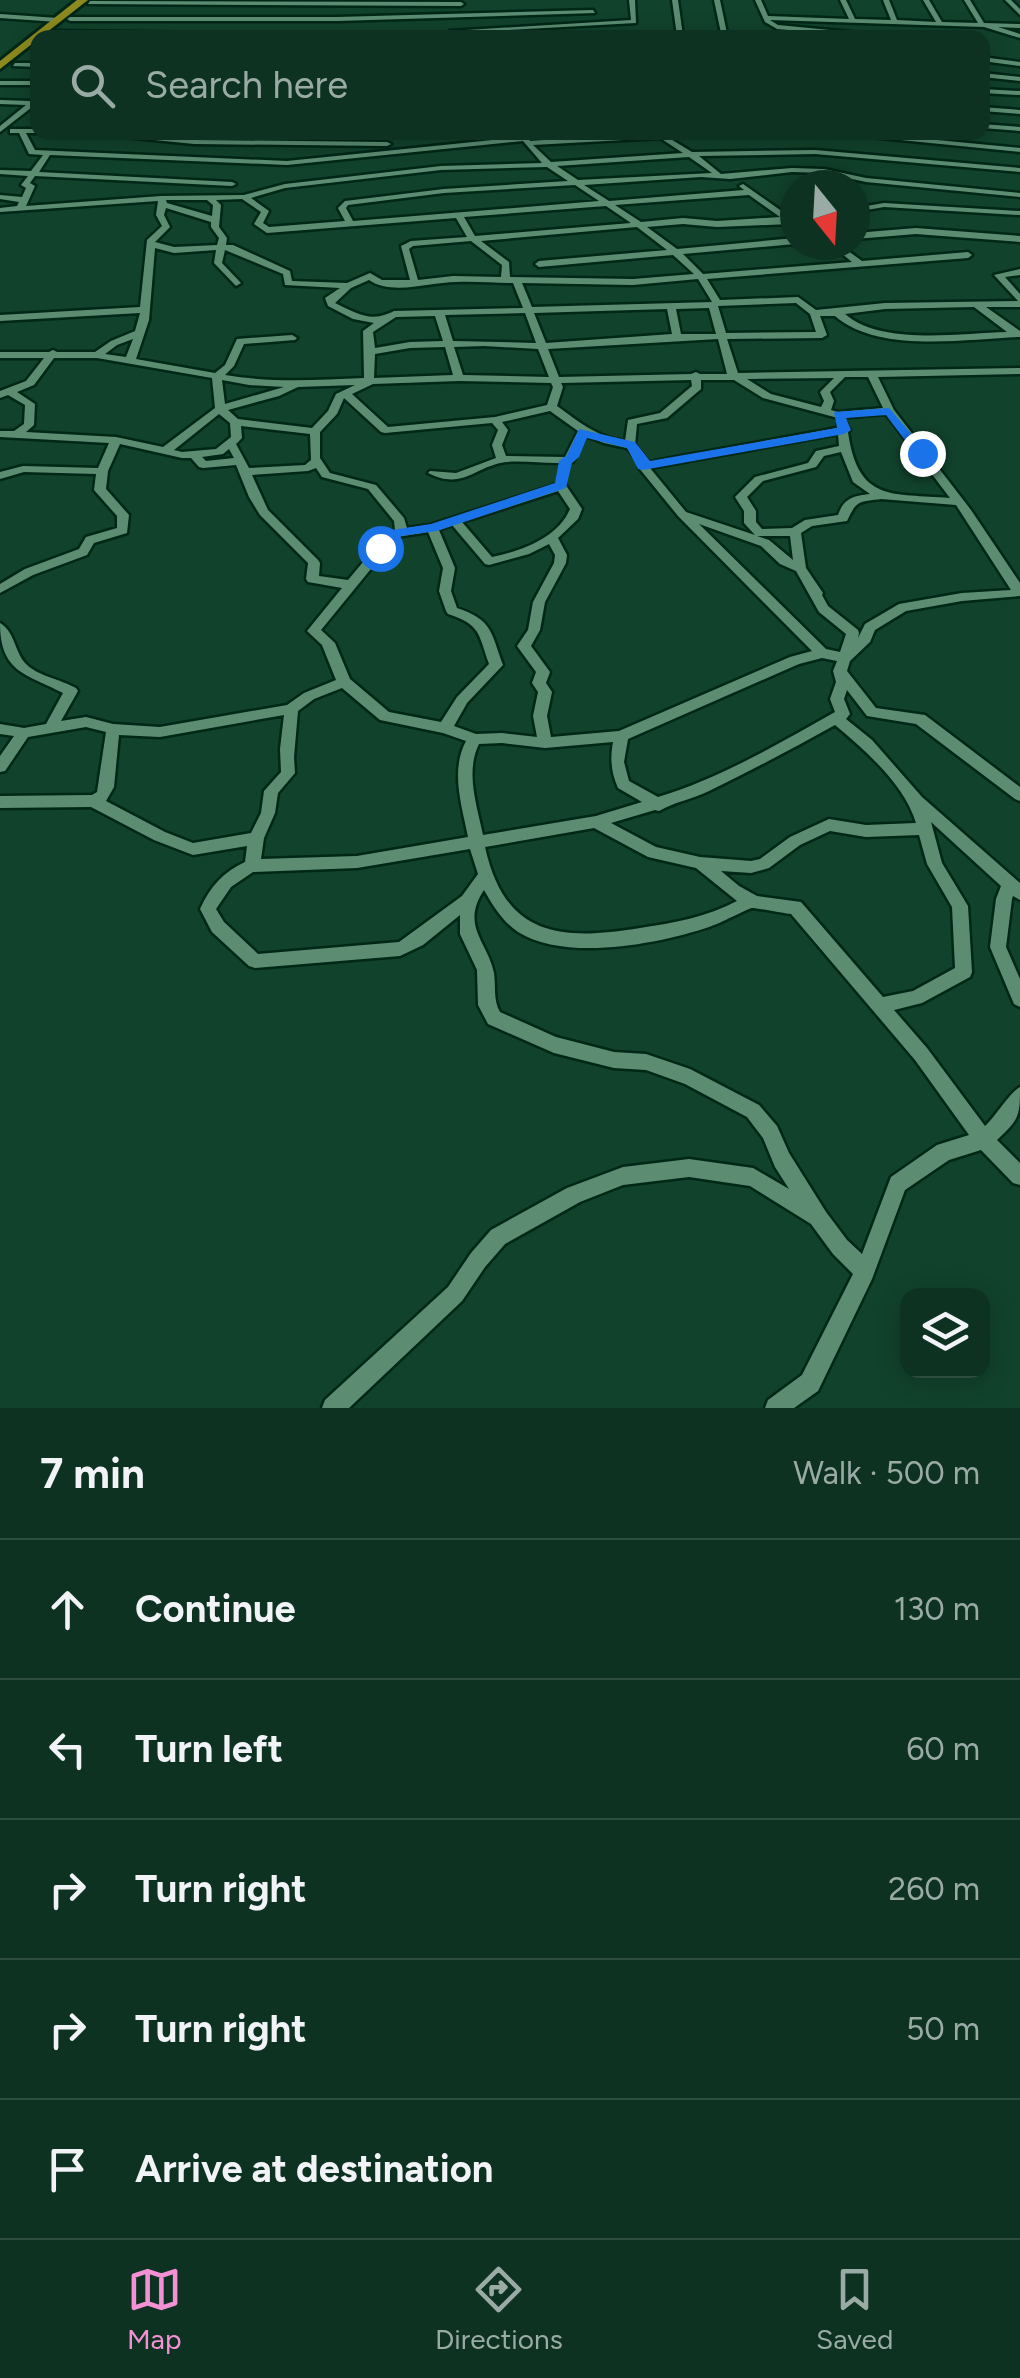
<!DOCTYPE html>
<html lang="en">
<head>
<meta charset="utf-8">
<style>
	:root { --surface:#0d3221; --page:#163a2a; --text:#f1f3f6; --muted:#9aaaa5; --line:#2d4d3f; --accent:#f491d4 }
	body { margin:0; font-family:Figtree,sans-serif; background:var(--page); color:var(--text) }
	.controls { position:absolute; right:30px; bottom:30px; display:grid; overflow:hidden; border-radius:20px; box-shadow:0 5px 25px #0003 }
	.controls button { width:90px; height:90px; display:grid; place-items:center; padding:0; border:0; border-bottom:2px solid var(--line); background:var(--surface); color:var(--text); font:50px sans-serif }
	.compass { position:absolute; left:780px; top:170px; width:90px; height:90px; border-radius:50%; background:var(--surface); box-shadow:0 5px 25px #0003; rotate:162deg }
	.stop { position:absolute; width:30px; height:30px; margin:-22px; border:8px solid #1a73e8; border-radius:50%; background:#fff }
	.stop.end { background:#1a73e8; border-color:#fff; box-shadow:0 2px 10px #0008 }
	.list { margin:0; padding:0; list-style:none }
	h2 { display:flex; justify-content:space-between; align-items:center; height:130px; margin:0; padding:0 40px; font-size:42px }
	h2 small { font-size:32px; font-weight:400; color:var(--muted) }
	.list li { display:grid; grid-template-columns:65px 1fr auto; gap:30px; align-items:center; box-sizing:border-box; height:140px; padding:0 40px; border-top:2px solid var(--line) }
	.list b { display:block; font-size:38px; white-space:nowrap }
	.list em { font-size:32px; font-style:normal; color:var(--muted) }
	.icon { flex:none; width:55px; height:55px; fill:none; stroke:currentColor; stroke-width:2; stroke-linecap:round; stroke-linejoin:round }
	.map { position:relative; flex:none; width:1020px; height:1408px; overflow:hidden }
	.search { position:absolute; background:var(--surface); box-shadow:0 5px 25px #0003; left:30px; right:30px; top:30px; height:110px; display:flex; align-items:center; gap:25px; box-sizing:border-box; padding:0 35px; border-radius:20px; color:var(--muted); font-size:38px }
	.sheet { height:830px; background:var(--surface) }
	nav { display:flex; justify-content:space-around; align-items:center; box-sizing:border-box; height:140px; border-top:2px solid var(--line); background:var(--surface); font-size:28px; color:var(--muted) }
	nav a { display:grid; justify-items:center; gap:5px }
	nav .on { color:var(--accent) }
	.map>svg:first-child { display:block }
</style>
</head>
<body>
<div class="map">
<svg width="1020" height="1408" viewBox="0 0 1020 1408">
	<rect width="100%" height="100%" fill="#11422c"/>
	<g fill="none" stroke-linecap="round" stroke-linejoin="round">
		<defs>
			<g id="minor">
				<path d="M629 0H635L636 23 453 33 450 31 631 20Z"/>
				<path d="M672 0H678L683 36 703 38H598L677 36Z"/>
				<path d="M714 0H720L728 38H722Z"/>
				<path d="M755 0H761L768 16 849 19 840 0H846L855 19 891 20 883 0H889L897 20 936 22 923 0H929L942 22 978 23 964 0H970L984 23 1020 24V28L998 27 1020 34V38L984 27 770 20 778 25 913 38H881L777 29 765 22Z"/>
				<path d="M1005 0H1011L1020 9V15Z"/>
				<path d="M90 1 461 2 464 4 461 6 88 4Z"/>
				<path d="M593 10 595 13 337 21H70L67 19 70 17H337Z"/>
				<path d="M0 14 58 18 61 20 58 22 0 18Z"/>
				<path d="M54 31 464 36 467 38 52 34Z"/>
				<path d="M36 45H38V49L33 47Z"/>
				<path d="M982 57 1020 62V66L982 61Z"/>
				<path d="M15 63H38V67L13 66Z"/>
				<path d="M982 73 1020 77V81L982 77Z"/>
				<rect x="0" y="81" width="38" height="4"/>
				<path d="M982 89 1020 91V95L982 93Z"/>
				<path d="M38 96 36 104 0 132V126L26 105 0 104V100L30 101Z"/>
				<path d="M982 107 1020 110V114L982 111Z"/>
				<path d="M982 124 1020 127V131L982 128Z"/>
				<path d="M10 129H38V132L41 133H26L35 150 287 161 521 137 520 132H527L530 141 655 132H738L669 138 692 152 815 150 1020 168V172L815 154 699 156 721 174 792 168 824 169 866 178 1020 193V197L866 182 824 173 792 172 730 179 701 177 584 185 609 201 744 190 739 186 743 184 790 217H795V221L790 224 717 227 683 224 647 227 677 249 795 238V244L683 254 703 274 852 262 831 245H840L862 261 968 252 972 255 968 258 707 279 720 300 798 297 816 310 885 303 1018 301 994 275 1020 269V275L1005 277 1020 294V307H986L1020 331V337C965 339 879 354 835 316H820L827 335 822 338 727 339 738 373 1020 368V374L878 377 894 410 971 510 1020 583V596L962 601 906 611 875 630 870 642 850 661 847 671 876 708 925 715 1020 787V801L1015 799 916 724 867 716 847 690 844 699 850 714 846 719 872 740 922 797 1020 883V900L1013 896 1012 899 1006 947 1020 979V1007L1014 1004 990 947 996 899 1001 886 931 822 942 863 968 906 972 972 970 977 922 1003 894 1010 927 1048 985 1126C996 1116 1010 1092 1020 1087 1020 1117 1019 1119 997 1140L1020 1163V1185L1013 1183 981 1150 949 1160 905 1190 872 1279 818 1391 794 1408H765L768 1400 802 1375 853 1274 833 1254 811 1224 750 1186 689 1177 623 1185 580 1202 505 1244 485 1267 462 1301 349 1408H322L325 1400 448 1287 471 1253 491 1230 567 1188 623 1167 689 1159 753 1168 789 1189 775 1167 763 1138 747 1117 685 1084 646 1070 614 1068 554 1053 488 1024 478 1005 477 970 460 934V915L423 945 400 956 255 968 249 966 212 932 200 909C210 887 223 872 245 862L247 846 193 855 154 840 91 807 0 808V796L92 795 97 792 106 732 86 727 28 737 5 771 0 772V756L14 736 0 734V724L24 728 46 724 63 693C27 674 0 673 0 623 15 632 14 650 25 663 37 676 60 679 76 688L78 691 61 721 86 717 113 724 160 727 287 705 304 693 336 680 322 645 307 631 342 588 308 582 306 579 308 563 260 515 249 497 236 465 203 468 199 467 191 458H182L120 444 108 471 106 489 129 515 127 533 94 543 87 555 33 575 0 593V584L25 569 79 549 86 537 117 528V516L94 490 96 474 24 472 0 479V472L23 466 98 468 109 443 0 437V431H14L24 424 25 405 8 395 0 398V391L26 381 44 358H0V352H49L53 350 57 352H95L111 341 135 331 140 313 0 321V315L140 307 147 240 162 226 156 215 158 201 0 212V208L17 206 19 202 0 199V195L22 197 26 188 21 185 28 176 0 174V170L31 171 43 155 29 154 19 133H10ZM660 138 683 153 551 162 533 145ZM523 141 542 163 441 166 285 184 244 195 161 196 26 206 35 186 30 183 35 176 232 186 236 184 232 182 39 172 50 155 287 165ZM689 157 712 173 578 180 557 166ZM547 167 568 181 444 189 345 201 338 208 345 221 269 227 263 223 269 211 251 198 285 188 441 170ZM575 185 599 201 353 221 346 208 348 205 444 193ZM749 195 780 217 717 221 683 218 641 222 615 205ZM242 199 261 212 254 224 267 233 456 218 467 237 411 241 401 246 410 280H382L370 273 347 283 292 281 290 271 233 245H226L227 238 219 227 221 205 216 200ZM166 200H207L213 205 212 216 167 203ZM606 206 631 223 475 236 464 217ZM166 208 211 222V227L219 238 217 245 174 247 155 242 170 227 164 215ZM637 227 667 250 539 261 535 264 539 267 673 255 694 274 633 279 510 277 509 262 481 241ZM471 241 502 265 501 277 453 276 418 280 409 249 413 246ZM155 248 174 253 216 250 214 263 236 286 241 283 222 263 225 250 283 274 285 285 340 288 325 298 328 306 353 319 374 323 363 331 364 378C317 380 271 383 225 375L234 366 244 344 295 340 297 338 292 335 237 339 225 365 215 373 136 359 149 320ZM698 279 712 302 532 307 522 283 633 285ZM369 280C392 296 430 282 456 282 475 281 494 283 513 283L523 308 394 311C371 323 358 314 335 303L351 288ZM796 303 810 314 816 332 726 333 718 306ZM974 307 1007 332C960 333 882 346 845 314L885 309ZM709 308 716 334H681L676 309ZM667 309 672 334 546 343 534 313ZM525 313 536 343 453 341 445 315ZM435 316 443 341 410 342 375 348 373 332 396 317ZM133 339 126 357 105 354 117 345ZM718 339 727 374H700L696 372 691 374 559 377 548 349ZM484 346 538 349 549 377 463 375 454 347ZM445 347 453 375 374 378 375 354 410 348ZM54 358H97L212 378 215 408 163 447 116 437 26 432 34 425 35 404 17 392 34 385ZM845 377H868L883 408 838 412 831 410 834 401 830 392ZM834 378 820 392 824 401 821 407 771 394 747 379ZM222 380 249 385 284 387 225 404ZM691 380 692 386 660 413 628 420 625 441C598 438 578 421 557 406L563 387 561 383ZM701 380H734L763 398 838 418 886 414 950 498C892 493 858 503 848 432L850 430 846 423H838L837 428 649 462 635 445 637 424 667 418 701 389ZM459 381 551 383 553 387 547 405 495 417 388 427 352 394 373 384ZM355 385 336 394 328 411 312 428 238 419 228 410 279 396 298 387ZM344 398 381 432 385 433 492 423 498 430 492 445 496 458 456 473 430 471 428 473C463 491 475 466 506 462 528 460 551 465 573 462L586 436 604 443 627 448 638 462 639 468 678 516 812 651 790 657 619 731 551 737 547 716 552 692 546 683 550 672 531 646 540 630 545 602 566 563 567 555 558 538 578 519 582 509 565 484 561 483 430 525 407 528 404 518 376 485 330 473 320 458V432L337 414ZM550 411 578 431 565 457 506 456 502 445 508 430 502 422ZM219 414 230 423 231 437 216 449 182 452 174 450ZM241 426 310 434 311 460 305 465 249 468 236 444 242 438ZM838 434 839 446 816 451 808 463 755 477 735 497 744 511V523L755 535 686 512 650 468ZM229 449 234 458 206 461 202 457 223 454ZM841 452 853 482 870 494C853 496 844 498 838 515L805 520 792 528 762 529 756 522V511L747 497 763 481 816 467 824 456ZM316 468 322 477 368 489 394 521 395 530 389 531 348 580 319 576 320 563 318 560 268 510 252 475 308 471ZM558 491 570 509C558 538 521 551 492 557L462 522ZM881 499 956 505 1011 590 962 593 899 604 865 624 858 638 859 633 858 630 828 606 822 595 823 593 806 568 801 533 812 526 847 521C857 500 858 502 881 499ZM699 524 761 546 780 564 796 571 819 612 846 634 840 652 826 649ZM452 525 485 564 489 565 529 554 549 544 555 555 554 563 533 602 528 630 517 646 536 672 532 683 538 692 533 716 537 737 502 733 476 734 454 726 467 703 503 665C491 633 493 620 457 608L451 591 455 568 439 530ZM428 532 443 568 439 591 446 611 448 614C481 625 478 633 489 664L457 697 441 722 389 712 350 679 335 643 321 630 397 537ZM757 536H790L793 560 769 540ZM822 658 837 661 833 671 836 682 830 699 835 712C778 744 721 778 658 797L629 781 624 762 628 739 799 664ZM342 688 380 720 443 733 466 741C450 771 462 806 468 837L357 856 261 859 264 838 275 813 278 793 295 773 294 757 298 711 314 699ZM284 715 280 749 281 772 264 791 261 813 251 833 193 843 165 832 106 801 114 787 119 735 160 737ZM835 725C865 750 905 785 916 823L866 825 829 819 790 837 760 859 751 861 700 857 656 847 611 823 655 810 659 811C674 802 693 799 709 791 752 770 794 748 835 725ZM613 742C610 759 611 772 618 788L642 802 596 816 483 835C477 806 465 772 479 744L502 743 545 748ZM594 828 648 857 696 868 737 901C707 917 673 923 640 928 560 941 505 937 485 847ZM830 831 866 837 919 835 927 864 952 907 955 968 913 991 883 997 801 902 757 896 739 886 721 871 751 873 769 868 800 845ZM470 849 478 874 462 896 399 942 258 954 224 922 216 909 231 887 253 872 357 868ZM484 890C493 906 503 922 518 932 566 962 658 944 709 927 719 924 747 909 752 908 757 908 782 913 791 914L915 1060 969 1135 937 1145 891 1177 862 1254 847 1240 826 1212 789 1153 777 1126 759 1105 690 1069 646 1054 614 1052 556 1037 500 1012C493 1000 496 987 494 973 488 942 460 926 484 890Z"/>
				<path d="M74 132H109L194 140 387 142 391 144 387 146 194 144Z"/>
				<path d="M820 132H853L1020 148V152Z"/>
				<path d="M884 203 1020 211V215L884 207 855 212V208Z"/>
				<path d="M916 228 1020 236V242L916 234 855 239V233Z"/>
			</g>
			<path id="trunk" d="M77 0H88L0 69V61Z"/>
		</defs>
		<!-- minor casing -->
		<use href="#minor" stroke="#012717" stroke-width="5"/>
		<!-- trunk casing -->
		<use href="#trunk" stroke="#012717" stroke-width="6"/>
		<!-- minor -->
		<use href="#minor" fill="#5c8d73" fill-rule="evenodd"/>
		<!-- trunk -->
		<use href="#trunk" fill="#8d891f" fill-rule="evenodd"/>
	</g>
	<!-- route -->
	<path fill="#1a73e8" d="M889 408 926 451V456H917L886 415 846 418 851 430 844 434 643 470 638 469 627 448 587 438 579 457 572 463 566 488 437 531 401 536 385 551 373 548 392 530 431 524 555 483 559 461 567 455 579 429 635 442 650 461 837 428 834 412Z"/>
</svg>
<div class="controls">
<button><svg class="icon" aria-label="layers" viewBox="0 0 24 24"><path d="M12 4l9 5-9 5-9-5zM3 14l9 5 9-5"/></svg></button>
</div>
<svg class="compass" viewBox="-18 -18 36 36"><path d="M0-13l5 13h-10z" fill="#e53935"/><path d="M0 13l5-13h-10z" fill="#9aaaa5"/></svg>
<div class="stop" style="left:380px;top:548px"></div>
<div class="stop end" style="left:922px;top:453px"></div>
<div class="search"><svg class="icon" aria-label="search" viewBox="0 0 24 24"><circle cx="10" cy="10" r="6"/><path d="M15 15l6 6"/></svg>Search here</div>
</div>
<section class="sheet">
<h2>7 min<small>Walk · 500 m</small></h2>
<ul class="list">
<li><svg class="icon" aria-label="ahead" viewBox="0 0 24 24"><path d="M12 20V5M6 11l6-6 6 6"/></svg><div><b>Continue</b></div><em>130 m</em></li>
<li><svg class="icon" aria-label="left" viewBox="0 0 24 24"><path d="M17 20v-9H6M10 6l-5 5 5 5"/></svg><div><b>Turn left</b></div><em>60 m</em></li>
<li><svg class="icon" aria-label="right" viewBox="0 0 24 24"><path d="M7 20v-9h11M14 6l5 5-5 5"/></svg><div><b>Turn right</b></div><em>260 m</em></li>
<li><svg class="icon" aria-label="right" viewBox="0 0 24 24"><path d="M7 20v-9h11M14 6l5 5-5 5"/></svg><div><b>Turn right</b></div><em>50 m</em></li>
<li><svg class="icon" aria-label="arrive" viewBox="0 0 24 24"><path d="M6 21V4h12l-3 4 3 4H6"/></svg><div><b>Arrive at destination</b></div></li>
</ul>
</section>
<nav>
<a class="on"><svg class="icon" aria-label="map" viewBox="0 0 24 24"><path d="M3 6l6-2 6 2 6-2v14l-6 2-6-2-6 2zM9 4v14M15 6v14"/></svg>Map</a>
<a><svg class="icon" aria-label="directions" viewBox="0 0 24 24"><path d="M12 3l9 9-9 9-9-9zM9 14v-3h6M13 9l2 2-2 2"/></svg>Directions</a>
<a><svg class="icon" aria-label="saved" viewBox="0 0 24 24"><path d="M7 4h10v16l-5-4-5 4z"/></svg>Saved</a>
</nav>
</body>
</html>
